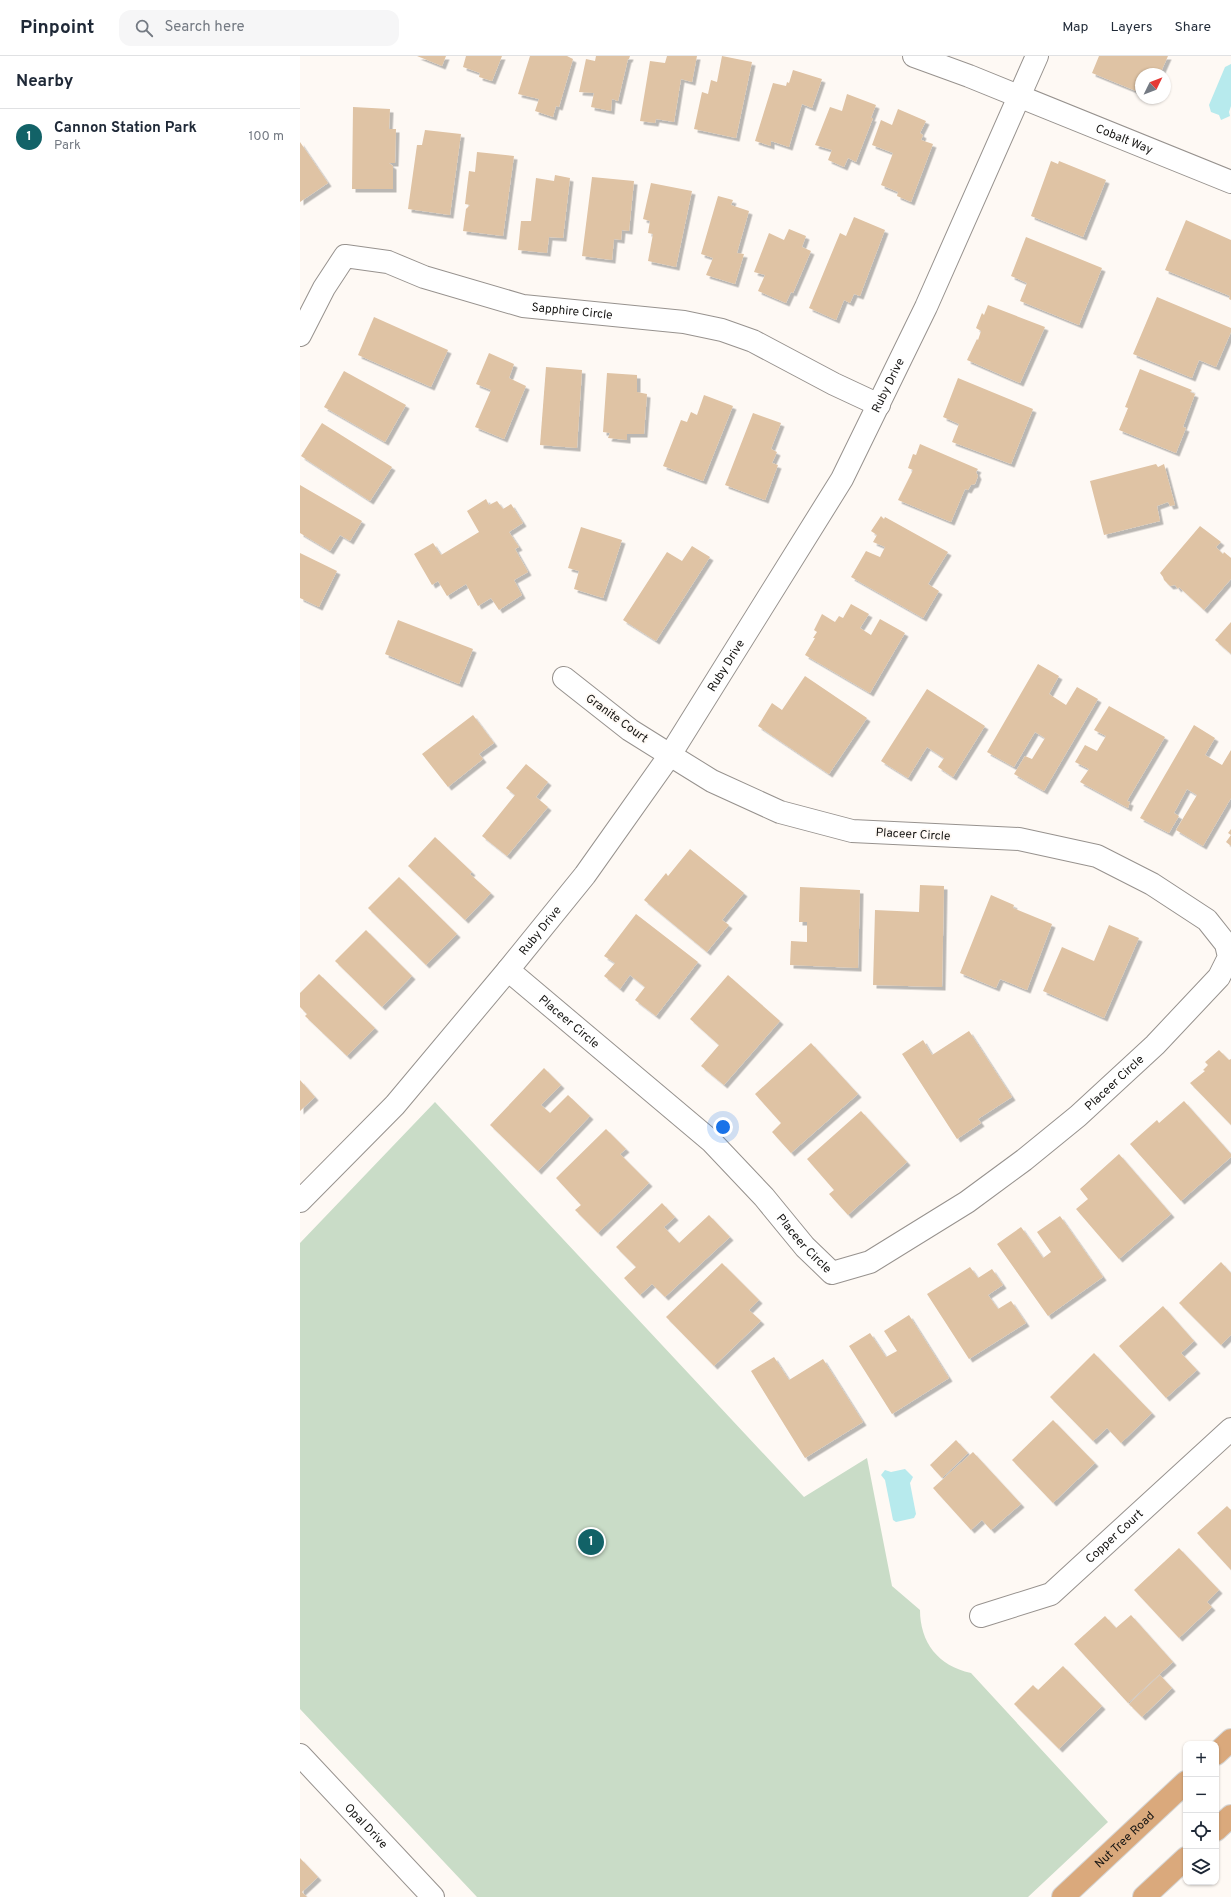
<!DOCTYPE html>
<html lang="en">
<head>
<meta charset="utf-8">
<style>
	:root { --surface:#fff; --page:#f6f6f7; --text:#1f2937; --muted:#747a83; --line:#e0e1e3; --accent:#126267 }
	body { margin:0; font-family:Overpass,sans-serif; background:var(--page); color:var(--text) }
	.controls { position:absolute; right:12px; bottom:12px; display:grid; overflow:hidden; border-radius:8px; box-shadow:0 1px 3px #0004 }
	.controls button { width:36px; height:36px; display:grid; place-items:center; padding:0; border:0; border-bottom:1px solid var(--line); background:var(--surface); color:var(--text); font:20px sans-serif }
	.compass { position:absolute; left:835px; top:12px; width:36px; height:36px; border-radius:50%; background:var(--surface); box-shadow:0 1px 3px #0004; rotate:47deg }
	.you { position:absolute; left:423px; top:1071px; width:14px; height:14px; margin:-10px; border:3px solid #fff; border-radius:50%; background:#1a73e8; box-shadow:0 0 0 6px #1a73e833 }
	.badge { display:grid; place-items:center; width:26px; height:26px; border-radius:50%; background:var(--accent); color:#fff; font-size:13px; font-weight:700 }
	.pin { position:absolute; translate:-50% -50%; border:2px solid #fff; box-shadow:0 1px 4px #0006 }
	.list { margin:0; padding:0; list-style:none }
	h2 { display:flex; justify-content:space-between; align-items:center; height:52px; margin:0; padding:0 16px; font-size:17px }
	h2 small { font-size:13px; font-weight:400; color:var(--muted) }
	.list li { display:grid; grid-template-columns:26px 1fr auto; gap:12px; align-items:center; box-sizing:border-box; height:56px; padding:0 16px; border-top:1px solid var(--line) }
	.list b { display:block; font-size:15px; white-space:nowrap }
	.list p { margin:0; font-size:13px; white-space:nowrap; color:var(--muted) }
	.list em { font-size:13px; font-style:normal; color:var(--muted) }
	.icon { flex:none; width:22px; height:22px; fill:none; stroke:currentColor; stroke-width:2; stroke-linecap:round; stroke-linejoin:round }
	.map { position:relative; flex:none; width:931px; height:1841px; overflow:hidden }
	header { display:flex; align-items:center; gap:24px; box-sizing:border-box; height:56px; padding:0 20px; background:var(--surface); border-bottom:1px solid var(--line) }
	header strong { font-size:19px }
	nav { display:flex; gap:22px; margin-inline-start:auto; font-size:14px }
	.search { width:280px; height:36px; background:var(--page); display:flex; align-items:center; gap:10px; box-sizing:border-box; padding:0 14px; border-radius:12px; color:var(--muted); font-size:15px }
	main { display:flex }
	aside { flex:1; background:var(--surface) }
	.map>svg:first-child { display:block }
</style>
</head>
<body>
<header>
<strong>Pinpoint</strong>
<div class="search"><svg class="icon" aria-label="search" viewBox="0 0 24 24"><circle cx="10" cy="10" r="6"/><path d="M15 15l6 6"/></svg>Search here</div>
<nav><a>Map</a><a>Layers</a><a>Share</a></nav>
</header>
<main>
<aside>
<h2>Nearby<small></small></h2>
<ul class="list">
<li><span class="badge">1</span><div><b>Cannon Station Park</b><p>Park</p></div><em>100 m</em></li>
</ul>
</aside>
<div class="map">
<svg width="931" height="1841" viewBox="0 0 931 1841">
	<defs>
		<filter id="shadow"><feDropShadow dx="3.5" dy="3.5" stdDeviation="0" flood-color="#0004"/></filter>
	</defs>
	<rect width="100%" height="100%" fill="#fef9f4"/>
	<!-- green -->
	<path fill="#c9dcc7" d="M135 1046 504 1441 567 1402 592 1530 620 1554C620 1586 638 1610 671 1617L808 1766 728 1841H177L0 1653V1187Z"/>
	<!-- water -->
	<g fill="#b7eaed">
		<path d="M931 8V50L929 56 930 60 921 64 919 59 911 56 909 49 925 11Z"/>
		<path d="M605 1413 613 1421 610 1427 616 1458 614 1462 596 1466 593 1464 585 1424 581 1419 585 1414 591 1416Z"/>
	</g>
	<!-- building -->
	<g fill="#dfc3a4" filter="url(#shadow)">
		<path d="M117 0H146L142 10Z"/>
		<path d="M166 0H202L192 25 179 21 180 17 163 11Z"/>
		<path d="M230 0H267L273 3 259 51 256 50 253 61 235 55 239 43 218 38Z"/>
		<path d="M296 0H330L329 3H328L318 45 312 43 311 55 291 51 294 37 279 36 286 3 295 5Z"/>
		<path d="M367 0H397L392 26 381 23 374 66 356 63 355 67 340 65 350 5 365 7Z"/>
		<path d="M422 0 452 6 436 82 394 73 402 36 408 38 411 24 417 26Z"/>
		<path d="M799 0H868L860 18H841V37L792 17Z"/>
		<path d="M493 14 522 23 512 52 502 48 489 91 471 85V90L455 85 473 27 486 30 487 26 489 27Z"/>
		<path d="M547 38 576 49 571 62H573L556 106 548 102 544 111 528 104 532 94 515 89 530 51 542 55Z"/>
		<path d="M53 51 90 53 89 73H96L95 107H89L93 110V133H52Z"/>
		<path d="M598 53 626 65 620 77 623 79 621 84 633 88 611 146 597 140 598 136 581 129 593 97 572 89 581 64 592 69Z"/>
		<path d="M125 74 161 78 150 159 108 153 117 89H122Z"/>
		<path d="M0 86 28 127 0 146Z"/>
		<path d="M177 96 214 100 203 180 163 175 166 153 170 149 165 148 169 115 175 116Z"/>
		<path d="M751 105 758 108 759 105 806 124 783 181 731 160Z"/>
		<path d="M255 119 270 122 263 182 249 181 247 197 218 194 221 165H231L236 122 254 125Z"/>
		<path d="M292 121 334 125 329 175 322 174 321 184 314 183 312 204 282 200Z"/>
		<path d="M351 127 392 135 376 211 348 205 353 178 348 177 350 165 343 163Z"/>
		<path d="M418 140 433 144 431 149 449 155 437 197 444 198 435 228 406 219 413 202 401 198Z"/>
		<path d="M554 161 585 174 560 240 554 238 550 247 544 244 536 264 509 252 540 177 546 180Z"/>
		<path d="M886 164 931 184V244L929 243 930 240 865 214Z"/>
		<path d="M489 173 506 180 502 191 511 195 493 237 491 236 486 247 458 235 465 219 454 216 469 177 484 184Z"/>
		<path d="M726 181 802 212 779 269 720 245 727 227 711 220Z"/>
		<path d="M857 241 931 272V276L916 311 899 304 892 322 833 298Z"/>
		<path d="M688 249 745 271 720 327 667 304 677 283 678 284 681 275 676 272 682 257 684 259Z"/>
		<path d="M74 261 148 294 131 331 58 299Z"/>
		<path d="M189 297 214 308 209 322 226 330 204 383 175 371 191 334 176 328Z"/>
		<path d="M246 311 282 314 277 392 240 389Z"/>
		<path d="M840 313 892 334 890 336 895 338 883 371 886 372 876 397 819 374 828 352 825 351Z"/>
		<path d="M44 315 106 349 85 386 24 351Z"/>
		<path d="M307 317 337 319V336L347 338 344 378H327V384L308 382 310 377 303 376Z"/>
		<path d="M658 322 733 353 711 408 652 386 659 368 643 361Z"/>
		<path d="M404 339 433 350 403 425 363 410 381 364 387 366 391 356 397 359Z"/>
		<path d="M453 357 481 367 471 393 477 396 472 407 478 409 465 444 425 429Z"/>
		<path d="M22 367 92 411 70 445 1 400Z"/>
		<path d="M620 388 678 413 676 416 678 420 675 428 671 429 668 434 665 433 651 466 598 444 613 414 608 412 613 398 616 399Z"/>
		<path d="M856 408 858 411 864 408 875 449 870 450 868 446 857 450 860 465 804 479 790 425Z"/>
		<path d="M0 429 62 465 50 485 40 479 30 495 0 477Z"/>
		<path d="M186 443 189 449 197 445 203 453 211 448 223 467 209 476 219 491 215 493 228 516 214 524 222 539 199 554 191 542 178 550 166 528 147 540 138 525 132 529 114 498 133 487 141 499 179 476 167 455Z"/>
		<path d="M581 460 584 463 585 461 648 496 628 528 639 535 623 562 551 521 566 495 580 501 585 491 573 486 577 479 571 475Z"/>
		<path d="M900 470 921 486 916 491 923 498 924 496 931 502V523L904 554 879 531 878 533 875 529 870 530 864 524 863 521 860 517Z"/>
		<path d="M281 471 322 484 303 542 274 533 279 515 268 512Z"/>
		<path d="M392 490 410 501 356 585 323 564 367 496 382 505Z"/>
		<path d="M0 497 37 515 19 551 0 542Z"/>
		<path d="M551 548 569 558 560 572 571 579 580 563 605 577 570 637 505 599 515 582H513L517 576 514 574 522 558 535 566 539 560 543 562Z"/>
		<path d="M98 564 173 593 159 628 85 598Z"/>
		<path d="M931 566V598L915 584Z"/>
		<path d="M738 608 759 620 749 638 766 649 777 631 798 643 744 735 714 718 725 700 732 703 745 682 735 676 714 711 687 696Z"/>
		<path d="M505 620 567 662 529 718 458 670 472 647 482 654Z"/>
		<path d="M627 633 685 670 653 721 638 711 644 702 627 691 608 722 581 705Z"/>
		<path d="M809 650 865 681 827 745 830 746 828 752 780 726 789 713 775 706 785 689 797 695 806 680 794 674Z"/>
		<path d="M173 659 194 687 179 698 183 703 148 731 122 698Z"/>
		<path d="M894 669 915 682 905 699 922 709 931 694V742L903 790 876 774 897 739 887 733 874 757 879 760 869 777 840 762Z"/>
		<path d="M226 708 248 726 236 741 248 751 207 800 182 780 215 739 206 732Z"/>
		<path d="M931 773V790L926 786 931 779 928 777Z"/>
		<path d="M135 781 172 816 170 818 191 837 165 864 108 810Z"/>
		<path d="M390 793 444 837 422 864 429 869 407 896 344 844 366 817 368 820Z"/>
		<path d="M99 821 157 878 126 909 68 852Z"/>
		<path d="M620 829 644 830 642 931 573 929 575 854 619 856Z"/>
		<path d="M500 831 560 834 558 912 490 909 491 885 507 886V866H499Z"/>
		<path d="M691 839 714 849 713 852 752 868 727 934 700 923 696 932 660 917Z"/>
		<path d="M336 858 398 906 356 960 335 944 345 931 330 919 320 933 304 920 315 907 304 900Z"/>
		<path d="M809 869 839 882 804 962 743 935 762 891 794 905Z"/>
		<path d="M66 874 112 920 82 951 35 905Z"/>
		<path d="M19 918 75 972 47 1000 5 960 7 958 0 951V937Z"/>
		<path d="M428 919 480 965 424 1029 401 1010 419 989 390 963Z"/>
		<path d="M669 975 712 1041 678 1063 681 1067 657 1083 602 998 623 984 632 999Z"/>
		<path d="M511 987 558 1038 491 1097 472 1076 481 1067 455 1038Z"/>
		<path d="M919 994 929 1004 931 1003V1069L890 1027 905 1015 903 1014 908 1009 905 1006Z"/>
		<path d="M244 1012 261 1029 241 1049 250 1057 268 1039 290 1060 238 1115 190 1069Z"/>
		<path d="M0 1024 15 1041 0 1055Z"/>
		<path d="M884 1045 931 1098V1101L881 1145 830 1088 857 1064 859 1067Z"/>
		<path d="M561 1055 607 1106 548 1159 529 1138 534 1134 507 1103Z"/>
		<path d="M306 1073 326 1093 320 1098 349 1127 298 1177 275 1154 281 1149 256 1122Z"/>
		<path d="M819 1098 871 1158 819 1203 776 1153 788 1143 780 1133Z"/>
		<path d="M362 1147 375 1161 364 1171 379 1187 409 1159 430 1181 365 1241 352 1228 340 1239 324 1222 336 1211 316 1191Z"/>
		<path d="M760 1160 803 1221 748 1260 697 1188 721 1171 743 1202 751 1196 737 1176Z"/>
		<path d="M921 1206 931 1217V1279L921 1289 879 1247Z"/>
		<path d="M422 1207 459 1244 449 1254 461 1265 414 1310 366 1261Z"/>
		<path d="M670 1211 678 1222 692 1213 703 1229 688 1239 698 1253 711 1245 726 1267 669 1303 627 1238Z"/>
		<path d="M863 1250 894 1285 881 1297 897 1314 866 1342 819 1290Z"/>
		<path d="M609 1259 649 1322 592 1358 549 1290 570 1277 586 1301 597 1295 584 1275Z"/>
		<path d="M794 1297 852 1357 821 1387 807 1372 793 1385 750 1341Z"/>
		<path d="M474 1301 489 1324 523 1303 563 1366 505 1402 451 1315Z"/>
		<path d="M753 1364 795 1407 753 1447 712 1404Z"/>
		<path d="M656 1384 668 1397 642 1422 630 1409Z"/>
		<path d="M673 1396 721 1448 691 1474 682 1464 671 1474 633 1432Z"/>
		<path d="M927 1450 931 1454V1514L897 1477Z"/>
		<path d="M879 1492 919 1534 907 1546 912 1551 879 1582 834 1534Z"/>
		<path d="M831 1559 873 1606 828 1647 774 1588 805 1560 816 1572Z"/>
		<path d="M763 1610 802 1650 759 1693 714 1648 733 1629 738 1634Z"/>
		<path d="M860 1619 872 1632 842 1661 829 1648Z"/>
		<path d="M0 1802 18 1821 2 1836 7 1841H0Z"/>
	</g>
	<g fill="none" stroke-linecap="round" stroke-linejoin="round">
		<defs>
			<g id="minor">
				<path id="s1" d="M614 0 669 20 931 126"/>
				<path id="s2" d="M0 279 24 232 45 200 88 206 124 221 223 250 384 266 422 274 453 285 534 328 579 349"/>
				<path id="s3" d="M208 914 411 1085 464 1141 505 1191 532 1217 570 1206 667 1146 724 1104 778 1060 855 989 919 921 929 901 926 888 907 864 852 828 797 800 719 783 552 775 480 756 412 725 370 699 330 674 264 622"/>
				<path id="s4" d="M0 1145 95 1049 208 914 285 819 370 699 542 423 626 251 737 0"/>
				<path id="s5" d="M681 1560 751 1538 931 1373"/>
				<path id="s6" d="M0 1699 133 1841"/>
			</g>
			<g id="major">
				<path d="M916 1698 931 1684"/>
				<path d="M916 1774 931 1760"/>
				<path id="s7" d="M763 1841 886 1726"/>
				<path d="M844 1841 886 1802"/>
			</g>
		</defs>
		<!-- minor casing -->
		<use href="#minor" stroke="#97928e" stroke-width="24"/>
		<!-- major casing -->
		<use href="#major" stroke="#d5d5d4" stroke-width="24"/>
		<!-- minor -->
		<use href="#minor" stroke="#fff" stroke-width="22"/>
		<!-- major -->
		<use href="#major" stroke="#daa97c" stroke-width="22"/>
	</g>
	<g text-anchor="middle" stroke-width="3.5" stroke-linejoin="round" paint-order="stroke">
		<!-- street labels -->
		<g font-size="12" fill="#151412" stroke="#fef9f4">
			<text dy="4" stroke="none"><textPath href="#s1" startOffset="226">Cobalt Way</textPath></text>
			<text dy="4" stroke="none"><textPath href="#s2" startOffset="326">Sapphire Circle</textPath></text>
			<text dy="4" stroke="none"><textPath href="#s4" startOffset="1010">Ruby Drive</textPath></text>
			<text dy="4" stroke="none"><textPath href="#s4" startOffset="686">Ruby Drive</textPath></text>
			<text transform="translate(317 662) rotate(36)" y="4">Granite Court</text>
			<text transform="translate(613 778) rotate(3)" y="4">Placeer Circle</text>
			<text dy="4" stroke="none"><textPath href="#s4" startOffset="362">Ruby Drive</textPath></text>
			<text dy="4" stroke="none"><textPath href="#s3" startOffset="80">Placeer Circle</textPath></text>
			<text dy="4" stroke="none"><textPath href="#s3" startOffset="788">Placeer Circle</textPath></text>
			<text dy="4" stroke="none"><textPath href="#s3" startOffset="404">Placeer Circle</textPath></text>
			<text dy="4" stroke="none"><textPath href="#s5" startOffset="159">Copper Court</textPath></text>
			<text dy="4" stroke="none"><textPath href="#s6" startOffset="97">Opal Drive</textPath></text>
			<text dy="4" stroke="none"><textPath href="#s7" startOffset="84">Nut Tree Road</textPath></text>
		</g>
	</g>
</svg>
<div class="controls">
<button>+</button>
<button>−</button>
<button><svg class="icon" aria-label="locate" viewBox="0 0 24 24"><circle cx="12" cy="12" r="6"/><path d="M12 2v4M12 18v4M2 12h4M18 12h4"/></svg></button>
<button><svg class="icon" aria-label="layers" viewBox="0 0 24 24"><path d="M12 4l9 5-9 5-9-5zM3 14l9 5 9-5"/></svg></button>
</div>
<svg class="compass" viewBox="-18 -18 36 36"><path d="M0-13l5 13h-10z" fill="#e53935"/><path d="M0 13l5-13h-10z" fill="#747a83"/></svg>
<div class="you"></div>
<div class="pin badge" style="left:291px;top:1486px">1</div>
</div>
</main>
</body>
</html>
